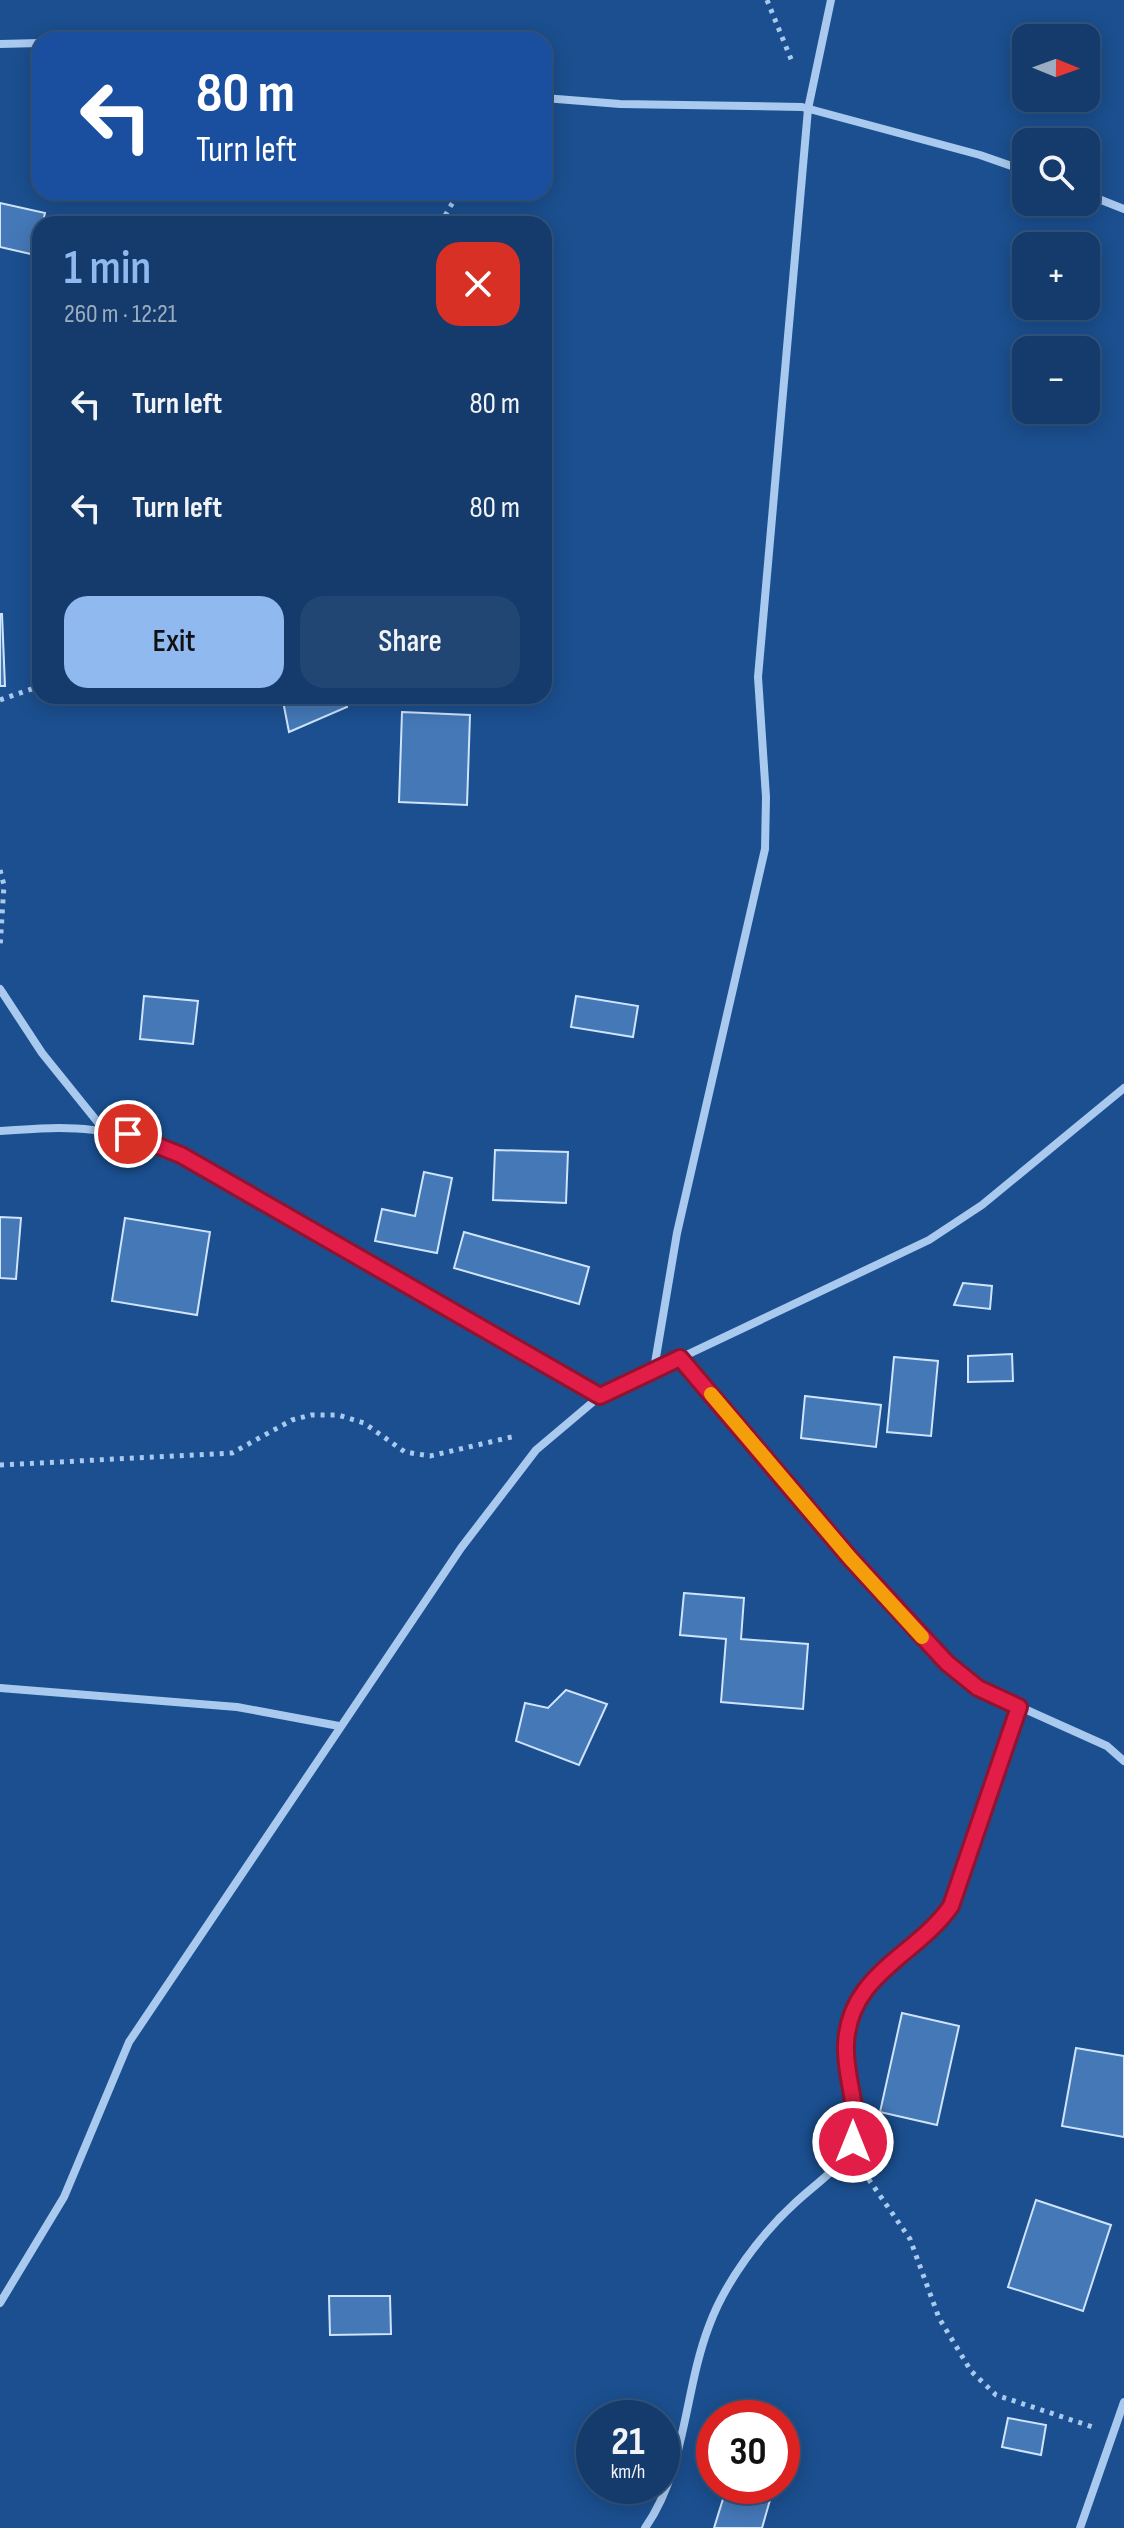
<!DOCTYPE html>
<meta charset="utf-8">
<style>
body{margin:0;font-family:"Sofia Sans Condensed",sans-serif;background:#214673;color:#f1f3f6;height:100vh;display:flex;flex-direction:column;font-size:30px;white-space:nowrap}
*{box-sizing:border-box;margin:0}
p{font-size:26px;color:#9dadc1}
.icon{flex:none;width:44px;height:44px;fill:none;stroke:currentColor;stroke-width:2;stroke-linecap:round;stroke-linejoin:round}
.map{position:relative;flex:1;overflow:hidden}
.side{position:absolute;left:32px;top:216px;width:520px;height:488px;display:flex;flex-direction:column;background:#143b6b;border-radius:24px;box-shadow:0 4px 20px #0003,0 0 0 2px #33557e}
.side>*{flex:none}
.top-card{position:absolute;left:32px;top:32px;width:520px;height:168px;border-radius:24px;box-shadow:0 4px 20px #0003,0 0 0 2px #33557e;background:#1a4fa0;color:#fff;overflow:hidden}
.needle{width:52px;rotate:91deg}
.fabs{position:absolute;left:1012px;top:24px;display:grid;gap:16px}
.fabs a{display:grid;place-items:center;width:88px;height:88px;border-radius:16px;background:#143b6b;box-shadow:0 4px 20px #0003,0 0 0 2px #33557e;font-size:40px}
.speed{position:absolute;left:576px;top:2400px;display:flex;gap:16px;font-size:40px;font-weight:700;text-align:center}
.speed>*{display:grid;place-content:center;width:104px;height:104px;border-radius:50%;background:#143b6b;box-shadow:0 4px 20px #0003,0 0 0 2px #33557e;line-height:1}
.speed small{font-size:20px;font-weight:400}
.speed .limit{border:12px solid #d22;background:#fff;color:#111}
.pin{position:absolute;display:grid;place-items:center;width:68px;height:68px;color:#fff;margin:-34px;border:4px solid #fff;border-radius:50%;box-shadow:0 2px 8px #0007}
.me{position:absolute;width:88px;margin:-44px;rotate:0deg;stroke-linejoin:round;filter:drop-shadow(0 0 6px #0008)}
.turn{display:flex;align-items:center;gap:28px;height:168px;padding:0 32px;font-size:36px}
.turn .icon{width:104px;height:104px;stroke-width:2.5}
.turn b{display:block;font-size:56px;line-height:68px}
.round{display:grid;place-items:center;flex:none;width:84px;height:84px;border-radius:24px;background:#214673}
.summary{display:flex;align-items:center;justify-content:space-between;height:136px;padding:0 32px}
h1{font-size:48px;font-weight:600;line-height:60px;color:#90b9f0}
.cta{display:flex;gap:16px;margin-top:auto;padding:16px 32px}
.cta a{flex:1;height:92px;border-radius:24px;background:#90b9f0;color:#111;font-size:32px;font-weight:600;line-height:92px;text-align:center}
.cta a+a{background:#214673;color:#f1f3f6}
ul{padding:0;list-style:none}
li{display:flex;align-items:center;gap:24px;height:104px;padding:0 32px}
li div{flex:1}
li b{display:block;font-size:30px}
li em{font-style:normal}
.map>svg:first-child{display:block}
</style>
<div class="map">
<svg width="1124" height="2528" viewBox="0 0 1124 2528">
<rect width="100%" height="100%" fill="#1b4f8f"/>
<g fill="#4478b7" stroke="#cfe3fa" stroke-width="2">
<polygon points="0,203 45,213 35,255 0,247"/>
<polygon points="0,614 2,614 5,686 0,686"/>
<polygon points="282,696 344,696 347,707 289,732"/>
<polygon points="402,712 470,715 467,805 399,802"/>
<polygon points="144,996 198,1001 193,1044 140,1039"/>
<polygon points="576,996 638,1006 633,1037 571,1027"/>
<polygon points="495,1150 568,1152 566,1203 493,1200"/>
<polygon points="424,1172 452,1178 437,1253 375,1241 382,1209 415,1216"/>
<polygon points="0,1217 21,1218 16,1279 0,1278"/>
<polygon points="125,1218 210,1232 197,1315 112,1301"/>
<polygon points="464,1232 589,1267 579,1304 454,1268"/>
<polygon points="963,1283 992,1286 990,1309 954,1305"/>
<polygon points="1012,1354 1013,1381 968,1382 968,1356"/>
<polygon points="894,1357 938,1361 931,1436 887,1432"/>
<polygon points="805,1396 881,1405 876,1447 801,1438"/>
<polygon points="684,1593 744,1598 741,1639 808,1644 803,1709 721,1702 726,1639 680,1635"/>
<polygon points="566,1690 607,1704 579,1765 516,1741 525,1703 548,1708"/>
<polygon points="902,2013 959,2026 937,2125 880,2112"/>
<polygon points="1076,2048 1124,2056 1124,2137 1062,2126"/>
<polygon points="1036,2200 1111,2225 1083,2311 1008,2287"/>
<polygon points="329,2296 390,2296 391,2334 330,2335"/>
<polygon points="1008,2418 1046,2425 1041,2455 1002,2447"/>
<polygon points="727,2486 774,2486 762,2528 714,2528"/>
</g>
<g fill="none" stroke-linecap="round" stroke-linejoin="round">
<g stroke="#a9c9ee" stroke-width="5" stroke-dasharray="4 6" stroke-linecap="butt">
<polyline points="767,0 793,64"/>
<polyline points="440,224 459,192"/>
<polyline points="0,700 40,686"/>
<polyline points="0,870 4,885 0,948"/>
<polyline points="0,1465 232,1453 292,1420 311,1415 338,1415 364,1423 405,1452 430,1456 516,1436"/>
<polyline points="863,2171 910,2239 939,2318 971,2371 996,2395 1093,2427"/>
</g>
<g stroke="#a9c9ee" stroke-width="8">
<polyline points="0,44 40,43"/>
<polyline points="544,98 620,104 802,107 980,155 1026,171"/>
<polyline points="1086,194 1124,209"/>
<polyline points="0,989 42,1053 104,1130"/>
<path d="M0 1131C78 1125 108 1126 181 1155L600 1396"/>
<polyline points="680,1358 850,1558 947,1663 978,1688 1107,1746 1124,1761"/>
<polyline points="654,1369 677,1233 765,849 766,797 758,677 808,109 831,0"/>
<polyline points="0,1688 237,1707 339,1726"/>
<polyline points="0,2303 64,2197 129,2042 461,1548 536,1450 600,1396 929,1240 982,1205 1124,1088"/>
<path d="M645 2528C686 2470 684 2391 709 2326 725 2282 761 2234 795 2203 814 2185 838 2170 851 2147 866 2120 837 2057 850 2016 866 1965 922 1947 951 1906L1019 1707"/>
<polyline points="1080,2528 1124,2402"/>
</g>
</g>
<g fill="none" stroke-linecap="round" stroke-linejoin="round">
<defs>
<path id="route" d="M128 1134 181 1155 600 1396 680 1358 850 1558 947 1663 978 1688 1019 1707 951 1906C916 1956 849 1974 846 2044 844 2077 861 2110 853 2142"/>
</defs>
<use href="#route" stroke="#92132f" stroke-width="20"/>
<use href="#route" stroke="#e11d48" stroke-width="14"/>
<polyline stroke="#f59e0b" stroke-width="14" points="711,1394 850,1558 922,1637"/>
</g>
</svg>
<div class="fabs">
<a><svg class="needle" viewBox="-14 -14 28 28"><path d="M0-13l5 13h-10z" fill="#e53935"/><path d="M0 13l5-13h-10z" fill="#9dadc1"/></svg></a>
<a><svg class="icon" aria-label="search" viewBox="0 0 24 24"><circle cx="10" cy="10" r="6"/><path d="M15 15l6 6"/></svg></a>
<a>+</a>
<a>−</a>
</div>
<div class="speed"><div>21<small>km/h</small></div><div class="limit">30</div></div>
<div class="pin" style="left:128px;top:1134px;background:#d93025"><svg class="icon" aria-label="arrive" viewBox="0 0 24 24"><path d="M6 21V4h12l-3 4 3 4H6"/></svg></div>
<svg class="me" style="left:853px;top:2142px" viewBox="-20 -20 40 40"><circle r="17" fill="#e11d48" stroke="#fff" stroke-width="3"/><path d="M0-11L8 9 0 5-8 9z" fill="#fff"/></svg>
<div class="top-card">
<div class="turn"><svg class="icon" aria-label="left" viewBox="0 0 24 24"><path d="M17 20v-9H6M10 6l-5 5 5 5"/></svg><div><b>80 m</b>Turn left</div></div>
</div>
<section class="side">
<div class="summary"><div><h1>1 min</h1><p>260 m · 12:21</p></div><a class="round" style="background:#d93025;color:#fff"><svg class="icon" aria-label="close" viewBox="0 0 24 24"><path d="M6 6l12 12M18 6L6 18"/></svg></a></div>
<ul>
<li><svg class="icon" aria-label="left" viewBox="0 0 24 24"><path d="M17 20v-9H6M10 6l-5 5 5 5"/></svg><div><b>Turn left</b></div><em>80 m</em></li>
<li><svg class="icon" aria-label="left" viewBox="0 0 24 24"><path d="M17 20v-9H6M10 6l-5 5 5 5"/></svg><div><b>Turn left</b></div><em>80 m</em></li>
</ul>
<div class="cta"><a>Exit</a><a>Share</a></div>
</section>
</div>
